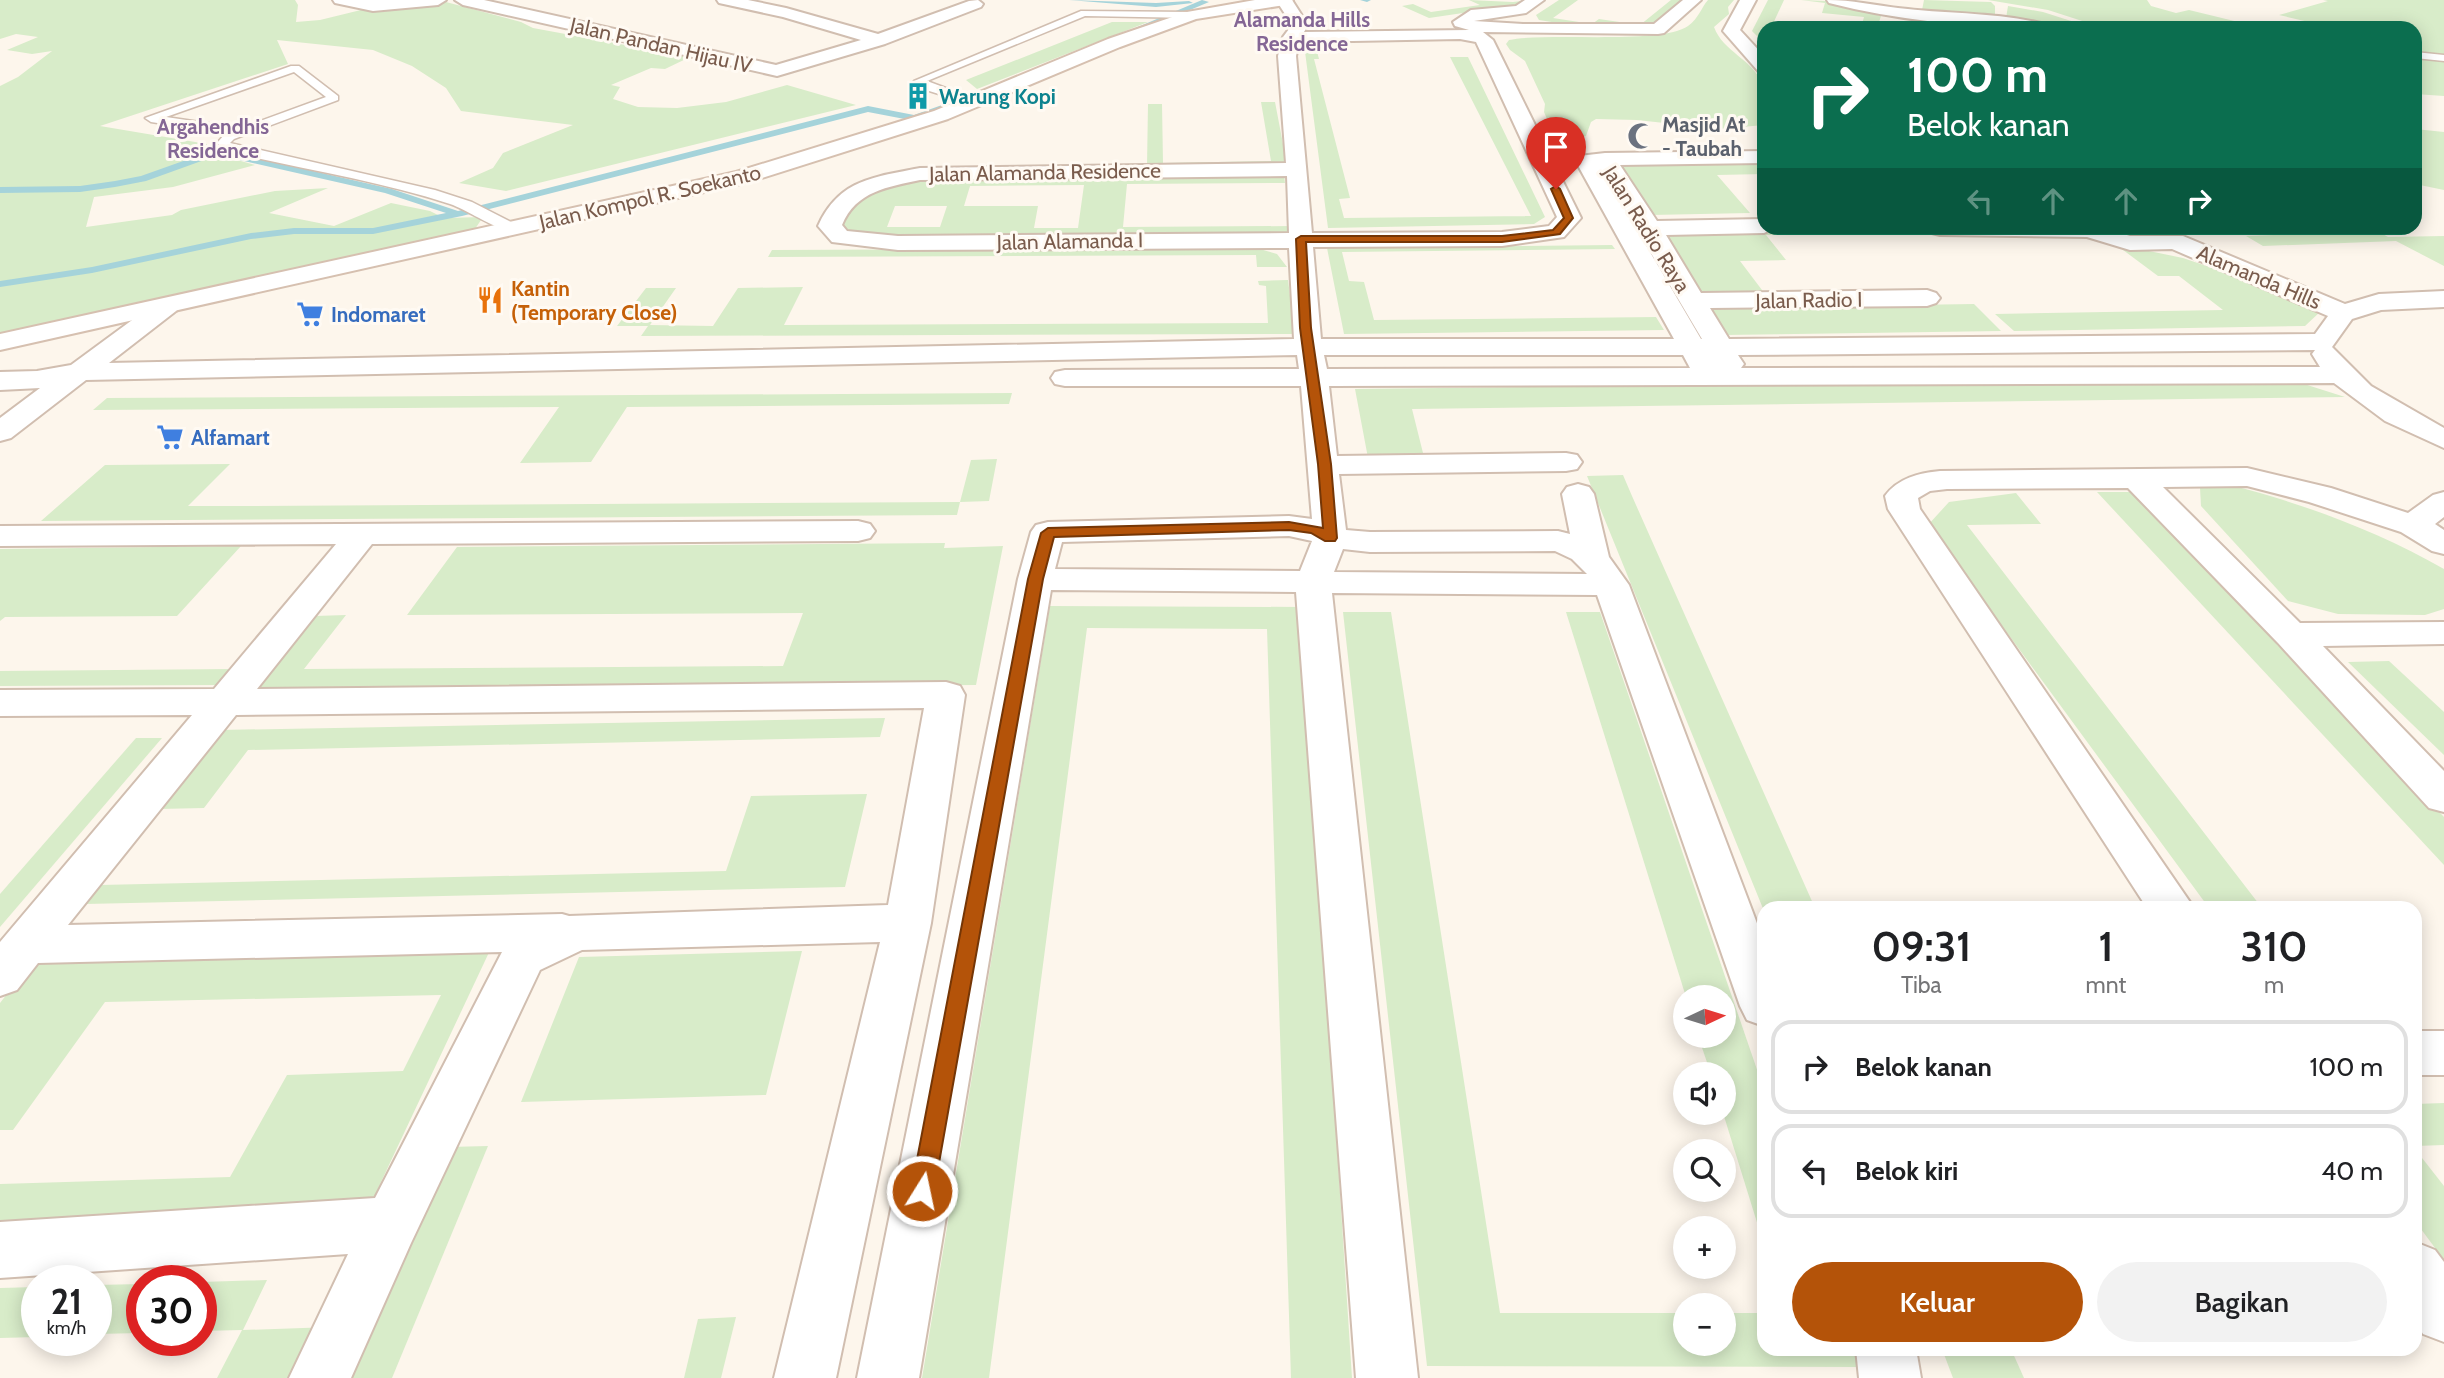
<!DOCTYPE html>
<html lang="id">
<meta charset="utf-8">
<style>
body{margin:0;font-family:Cabin,sans-serif;background:#f2f2f2;color:#202124;height:100vh;display:flex;flex-direction:column;font-size:26px;white-space:nowrap}
*{box-sizing:border-box;margin:0}
p{font-size:23px;color:#757577}
.icon{flex:none;width:38px;height:38px;fill:none;stroke:currentColor;stroke-width:2;stroke-linecap:round;stroke-linejoin:round}
.map{position:relative;flex:1;overflow:hidden}
.drawer{position:absolute;left:1757px;top:901px;width:665px;height:455px;display:flex;flex-direction:column;background:#fff;border-radius:21px;box-shadow:0 4px 18px #0003}
.drawer>*{flex:none}
.banner{position:absolute;left:1757px;top:21px;width:665px;height:214px;border-radius:21px;box-shadow:0 4px 18px #0003;background:#0b6e4f;color:#fff;overflow:hidden}
.needle{width:46px;rotate:86deg}
.fabs{position:absolute;left:1673px;top:985px;display:grid;gap:14px}
.fabs a{display:grid;place-items:center;width:63px;height:63px;border-radius:50%;background:#fff;box-shadow:0 4px 18px #0003;font-size:35px}
.speed{position:absolute;left:21px;top:1265px;display:flex;gap:14px;font-size:35px;font-weight:700;text-align:center}
.speed>*{display:grid;place-content:center;width:91px;height:91px;border-radius:50%;background:#fff;box-shadow:0 4px 18px #0003;line-height:1}
.speed small{font-size:18px;font-weight:400}
.speed .limit{border:10px solid #d22;background:#fff;color:#111}
.pin{position:absolute;display:grid;place-items:center;width:60px;height:60px;color:#fff;margin:-72px -30px;border-radius:50% 50% 50% 0;rotate:-45deg;box-shadow:0 0 7px #0007}
.pin .icon{rotate:45deg}
.me{position:absolute;width:77px;margin:-38px;rotate:10deg;stroke-linejoin:round;filter:drop-shadow(0 0 5px #0008)}
.turn{display:flex;align-items:center;gap:24px;height:147px;padding:0 35px;font-size:32px}
.turn .icon{width:91px;height:91px;stroke-width:2.5}
.turn b{display:block;font-size:49px;line-height:60px}
.lanes{display:flex;align-items:center;height:66px;padding:0 35px;background:#0003;justify-content:center;gap:35px;direction:ltr}
.lanes .off{opacity:.35}
.eta{display:flex;justify-content:space-evenly;align-items:center;height:119px;text-align:center}
.eta b{font-size:42px;font-weight:600;line-height:49px}
.cta{display:flex;gap:14px;margin-top:auto;padding:14px 35px}
.cta a{flex:1;height:80px;border-radius:42px;background:#b45309;color:#fff;font-size:28px;font-weight:600;line-height:80px;text-align:center}
.cta a+a{background:#f2f2f2;color:#202124}
ul{padding:0;list-style:none}
li{display:flex;align-items:center;gap:21px;height:94px;margin:0 14px 10px;padding:0 21px;border:4px solid #e0e0e0;border-radius:21px}
li div{flex:1}
li b{display:block;font-size:26px}
li em{font-style:normal}
.map>svg:first-child{display:block}
</style>
<div class="map">
<svg width="2444" height="1378" viewBox="0 0 2444 1378">
<rect width="100%" height="100%" fill="#fdf6ec"/>
<g fill="#d8ecc9" fill-rule="evenodd">
<polygon points="0,0 295,0 298,5 296,22 320,20 365,9 446,2 521,22 533,28 690,57 665,69 651,68 611,85 620,87 613,99 638,107 677,108 726,102 787,85 856,105 506,191 459,183 493,168 503,153 573,125 461,111 446,88 412,66 373,50 277,40 288,64 100,126 207,144 209,152 255,165 173,187 94,197 86,227 172,215 181,210 275,191 328,188 269,213 334,226 391,203 430,211 444,218 483,217 475,229 405,247 0,336 0,86 18,77 52,51 32,54 7,50 38,37 16,34 0,39"/>
<polygon points="1469,0 1513,2 1529,0 1524,4 1429,18 1402,6 1413,4 1431,12 1480,5"/>
<polygon points="1559,0 1578,0 1553,18 1592,24 1599,19 1640,25 1671,0 1685,0 1652,27 1577,26 1539,20 1536,15"/>
<path d="M1708 0H1734L1728 7 1729 14 1714 27C1723 52 1753 59 1763 85 1767 95 1764 114 1764 125L1719 129 1637 120 1596 119 1591 122 1586 136C1574 140 1564 138 1553 133L1544 112 1545 104 1525 61 1510 50 1506 44 1509 40C1549 32 1661 45 1688 26 1699 18 1701 8 1708 0Z"/>
<polygon points="1768,0 1784,0 1771,28 1764,28 1764,43 1752,31"/>
<polygon points="1801,0 1826,1 1881,16 1877,28 1861,28 1864,17 1822,13 1825,3"/>
<polygon points="1924,0 1991,2 1995,6 1995,18 1922,10"/>
<polygon points="1988,0 2147,0 2151,6 2176,13 2189,10 2263,28 2104,28 2048,10"/>
<polygon points="2323,0 2444,0 2444,56 2415,52 2415,28 2335,28 2279,15 2328,1"/>
<polygon points="2008,6 2043,12 2093,28 2050,28 2041,23 2006,18"/>
<polygon points="1112,22 1148,22 977,89 966,80"/>
<polygon points="1304,44 1315,44 1319,59 1314,59 1350,198 1339,199 1344,218 1531,216 1450,57 1468,57 1545,217 1534,224 1328,228"/>
<polygon points="2415,58 2444,60 2444,96 2415,94"/>
<polygon points="1261,102 1275,102 1287,165 1147,166 1148,104 1162,104 1163,163 1271,161"/>
<polygon points="2415,129 2444,132 2444,190 2415,184"/>
<polygon points="1764,161 1764,174 1717,175 1750,213 1651,215 1615,164"/>
<path d="M1284 175 1285 183 1127 184 1123 227 1292 226 1294 232 877 236 850 234 841 227 855 201 881 188 916 180ZM1084 185 1078 228H1034L1038 206H964L970 186ZM895 206H947L940 227H887Z"/>
<polygon points="2351,228 2372,228 2388,237 2444,236 2444,266 2396,241 2263,246 2246,236 2357,232"/>
<polygon points="1901,229 1906,234 1766,235 1786,260 1740,261 1765,294 1703,294 1660,232"/>
<polygon points="2115,244 2183,258 2233,275 2321,311 2305,326 2014,331 1995,314 2223,310 2179,276 2158,276"/>
<polygon points="1612,245 1615,249 1342,252 1349,281 1364,282 1374,320 1656,317 1664,330 1344,334 1327,248"/>
<polygon points="1256,248 1277,254 1287,267 1257,267 1256,255 768,257 772,250"/>
<polygon points="1288,280 1295,334 641,336 648,326 617,326 646,288 676,288 650,325 713,326 738,288 803,287 784,325 1268,323 1266,286 1259,285 1258,281"/>
<polygon points="1974,304 2001,331 1724,335 1706,308"/>
<polygon points="2285,378 2345,397 1412,409 1424,457 1368,458 1355,389"/>
<polygon points="1012,393 1009,404 627,407 591,462 520,463 559,407 93,410 107,398"/>
<polygon points="997,459 989,501 960,502 957,515 41,521 105,465 230,464 188,506 253,506 960,502 971,460"/>
<polygon points="1623,475 1632,496 1815,908 1764,908 1764,911 1587,476"/>
<path d="M2230 485C2305 504 2377 531 2444 569V609L2425 615 2338 614 2288 601 2201 506 2200 488Z"/>
<polygon points="2097,492 2131,492 2444,817 2444,865"/>
<polygon points="2016,493 2041,524 1967,525 2262,908 2209,908 1928,525 1949,502"/>
<polygon points="945,543 944,548 1003,546 976,685 255,691 315,616 346,615 304,669 783,666 803,613 407,615 457,547"/>
<polygon points="241,546 177,616 5,617 0,621 0,549"/>
<polygon points="1050,606 1302,607 1352,1378 1291,1378 1267,629 1087,628 989,1378 922,1378"/>
<polygon points="1343,612 1391,612 1500,1313 1685,1313 1685,1344 1724,1344 1724,1313 1764,1313 1764,1349 1854,1349 1860,1367 1427,1366"/>
<polygon points="1566,612 1600,612 1764,1090 1764,1245 1723,1113 1724,1074 1711,1074 1698,1036 1724,1036 1724,998 1686,997"/>
<polygon points="2389,661 2444,712 2444,755 2348,662"/>
<polygon points="233,669 219,685 0,686 0,671"/>
<polygon points="885,718 880,737 248,750 204,808 159,809 220,730"/>
<polygon points="136,738 162,738 0,927 0,894"/>
<polygon points="867,794 845,887 85,904 100,885 726,871 751,796"/>
<polygon points="500,929 365,1216 0,1227 0,1184 230,1177 287,1075 403,1071 441,995 105,1002 13,1130 0,1130 0,1003 49,940"/>
<polygon points="802,951 766,1095 521,1102 579,957"/>
<polygon points="2444,1103 2444,1145 2415,1146 2415,1104"/>
<polygon points="488,1146 392,1378 346,1378 448,1147"/>
<polygon points="2415,1149 2444,1186 2444,1260 2415,1221"/>
<polygon points="267,1280 243,1330 331,1327 307,1378 217,1378 242,1330 201,1331 201,1282"/>
<polygon points="142,1284 142,1333 96,1334 96,1285"/>
<polygon points="37,1287 37,1337 0,1338 0,1288"/>
<polygon points="736,1317 721,1378 684,1378 698,1319"/>
<polygon points="1942,1349 2011,1349 2024,1378 1953,1378"/>
</g>
<g fill="none" stroke-linecap="round" stroke-linejoin="round">
<g fill="#a5d3da" fill-rule="evenodd">
<polygon points="1069,0 1156,3 1189,1 1193,3 1156,7"/>
<polygon points="1202,0 1209,2 1121,39 1114,37"/>
<polygon points="1360,0 1371,0 1367,2"/>
<polygon points="956,100 960,103 959,105 915,121 868,112 462,216 373,234 294,234 251,239 92,273 0,287 0,281 92,267 251,233 294,228 373,228 446,213 385,193 218,155 146,181 115,187 80,192 0,193 0,187 80,186 115,181 141,176 217,149 392,189 458,211 868,106 914,115"/>
</g>
<defs>
<g id="service">
<polygon points="1081,11 1193,12 1198,15 1193,18 1085,16 927,81 978,100 978,104 974,105 926,90 914,81"/>
<polygon points="2415,52 2444,55 2444,61 2415,58"/>
<path d="M291 66H299L338 96V100L234 139 230 143 435 190 472 202 519 226V232C504 235 468 210 450 204 377 180 300 169 226 151L217 143 224 135 222 133 151 122 145 118ZM294 72 326 97 233 131 227 126 166 117Z"/>
</g>
<g id="minor">
<polygon points="333,0 446,0 438,5 373,11 335,3"/>
<polygon points="455,0 484,0 776,65 861,40 783,17 719,3 717,0 748,0 786,8 878,34 969,1 978,0 983,4 981,7 885,44 777,76 463,5"/>
<path d="M1276 0H1292L1308 25 1304 32 1469 30 1455 26 1453 22 1471 10 1516 6 1525 0H1544L1526 13 1474 21 1523 24H1654L1683 0H1701L1664 33 1658 34 1483 32 1493 40 1581 218 1564 237 1502 246 1313 247 1321 339H1674L1575 160 1579 156 1605 153 1764 151V163L1620 165 1657 221 1764 219V228H1775L1764 233 1666 235 1701 293 1927 290 1936 293 1940 298 1936 303 1927 306 1710 308 1729 339 2315 334 2328 316 2172 249 2130 250 2087 237 1940 235 1932 233 1928 228H2104L2130 236H2183L2345 304 2379 294 2444 291V307L2381 310 2352 319 2332 347 2371 386 2444 428V448L2385 421 2334 383 1329 386 1337 456 1566 453 1577 455 1582 462 1577 469 1566 471 1339 474 1346 530 1370 532 1558 531 1570 534 1562 494 1567 487 1578 484 1589 487 1594 494 1609 557 1629 585 1764 942V1026L1747 1020 1740 1006 1597 595 1332 593 1418 1378H1356L1296 592 1051 590 919 1378H857L1018 579 1031 532 1036 525 1048 522 1289 516 1312 519 1301 386H1065L1055 384 1051 378 1055 372 1065 370 1299 369 1297 355 86 380 11 438 0 441V418L40 388 0 390V372L37 371 71 365 158 301 167 298 176 301 180 306 176 311 109 363 1294 339 1289 248 898 250 832 242 818 226C839 179 875 177 920 168L1286 163 1278 56 1283 37 1292 25ZM1460 39 1476 42 1557 217 1549 226 1502 232 1312 233 1296 56 1299 42ZM1287 176 1289 233 898 236 847 231 842 225C856 191 888 187 920 180ZM1613 189 1702 339H1701ZM2315 350 2312 354 2320 367 1741 368 1744 364 1738 355ZM1324 355H1683L1690 368 1327 369ZM1289 536 1312 541 1300 571 1055 569 1062 542ZM1343 549 1370 552 1555 551 1572 559 1587 574 1334 572Z"/>
<polygon points="1740,0 1756,0 1740,30 1764,56 1764,72 1758,71 1723,31"/>
<path d="M1827 0C1853 0 1873 5 1898 8 1947 14 1997 12 2045 24L2047 28C1975 28 1900 21 1829 3Z"/>
<path d="M2247 468 2331 488 2408 513 2433 495 2444 492V517L2435 524 2444 530V554L2432 551 2401 532 2309 502 2247 486 2163 487 2300 623 2444 622V644L2323 646 2444 771V812L2429 808 2278 643 2128 488 1947 489 1930 491 1918 498 1920 509 2194 908H2147L1888 509 1885 496C1898 478 1919 473 1940 471Z"/>
<path d="M858 521 870 524 875 531 870 538 858 541 372 544 257 689 946 682 960 686 965 695 931 923 836 1378H774L880 942 582 950 540 970 411 1243 351 1378H289L348 1254 0 1278V1222L375 1198 502 952 38 963 17 990 0 996V942L192 715 0 716V690L214 689 336 544 0 546V526ZM924 708 888 905 569 916 562 914 68 925 236 715Z"/>
<rect x="2415" y="1031" width="29" height="44"/>
<polygon points="2415,1242 2435,1250 2444,1262 2444,1342 2423,1334 2415,1321"/>
<polygon points="1856,1349 1916,1349 1921,1378 1859,1378"/>
</g>
<polygon id="secondary" points="1255,0 1293,0 1285,5 1196,19 1120,47 948,119 749,182 0,350 0,334 736,172 934,111 1108,39 1187,12"/>
</defs>
<use href="#service" stroke="#d1beb0" stroke-width="3"/>
<use href="#minor" stroke="#d1beb0" stroke-width="4"/>
<use href="#secondary" stroke="#d6c0b0" stroke-width="4"/>
<use href="#service" fill="#fff" fill-rule="evenodd"/>
<use href="#minor" fill="#fff" fill-rule="evenodd"/>
<use href="#secondary" fill="#fff" fill-rule="evenodd"/>
</g>
<polygon fill="#b45309" stroke="#753606" stroke-width="2" points="1556,186 1560,189 1573,218 1560,234 1502,242 1306,242 1311,328 1331,464 1337,538 1335,541 1325,541 1311,533 1289,530 1054,537 1043,579 934,1191 930,1199 922,1202 914,1199 911,1191 1028,579 1041,533 1048,528 1289,522 1323,528 1318,464 1300,328 1296,239 1301,236 1502,236 1553,230 1564,218 1551,189"/>
<defs>
<symbol id="building-bare" viewBox="-9 -9 18 18"><path d="M-4-6H4V6H1V3H-1V6H-4ZM-2.5-4.3h1.7v1.8h-1.7ZM.8-4.3h1.7v1.8H.8ZM-2.5-1h1.7V.8h-1.7ZM.8-1h1.7V.8H.8Z" fill="#0f9aa8" stroke="#fffaf3" stroke-width="2.5" paint-order="stroke"/></symbol>
<symbol id="mosque-bare" viewBox="-9 -9 18 18"><path d="M3.5-4.9A6 6 0 1 0 3.5 4.9A5 5 0 1 1 3.5-4.9Z" fill="#6b7280" stroke="#fffaf3" stroke-width="2.5" paint-order="stroke"/></symbol>
<symbol id="restaurant-bare" viewBox="-9 -9 18 18"><path d="M-5-6h1v4h1v-4h1v4h1v-4h1v5L-1.5 .5V6h-2V.5L-5-1ZM5-6V6H3V1.5H1.5Q1.5-4 5-6Z" fill="#e8710a" stroke="#fffaf3" stroke-width="2.5" paint-order="stroke"/></symbol>
<symbol id="supermarket-bare" viewBox="-9 -9 18 18"><path d="M-6-5.5h2.5l.6 2H6L4.5 2H-2.5L-4.4-4H-6ZM-1.5 3.2a1.3 1.3 0 1 0 .1 0ZM3 3.2a1.3 1.3 0 1 0 .1 0Z" fill="#3f7fe0" stroke="#fffaf3" stroke-width="2.5" paint-order="stroke"/></symbol>
</defs>
<g fill-rule="evenodd">
<use href="#building-bare" x="899" y="77" width="38" height="38"/>
<use href="#mosque-bare" x="1622" y="117" width="38" height="38"/>
<use href="#restaurant-bare" x="471" y="281" width="38" height="38"/>
<use href="#supermarket-bare" x="291" y="295" width="38" height="38"/>
<use href="#supermarket-bare" x="151" y="418" width="38" height="38"/>
</g>
<g text-anchor="middle" dominant-baseline="central" stroke-width="6" stroke-linejoin="round" paint-order="stroke">
<g font-size="21" font-weight="bold" fill="#846695" stroke="#fffaf3">
<text x="1302" y="19">Alamanda Hills<tspan x="1302" dy="24">Residence</tspan></text>
<text x="213" y="126">Argahendhis<tspan x="213" dy="24">Residence</tspan></text>
</g>
<g font-size="21" fill="#7a5c4d" stroke="#fffaf3">
<text transform="translate(661 45) rotate(13)">Jalan Pandan Hijau IV</text>
<text transform="translate(1045 172) rotate(-1)">Jalan Alamanda Residence</text>
<text transform="translate(650 197) rotate(-13)">Jalan Kompol R. Soekanto</text>
<text transform="translate(1647 229) rotate(58)">Jalan Radio Raya</text>
<text transform="translate(1070 241) rotate(-1)">Jalan Alamanda I</text>
<text transform="translate(2259 277) rotate(23)">Alamanda Hills</text>
<text transform="translate(1809 300) rotate(-1)">Jalan Radio I</text>
</g>
<g font-size="21" font-weight="bold" fill="#0d838f" stroke="#fffaf3" text-anchor="start">
<text x="939" y="96">Warung Kopi</text>
</g>
<g font-size="21" font-weight="bold" fill="#5b616d" stroke="#fffaf3" text-anchor="start">
<text x="1662" y="124">Masjid At<tspan x="1662" dy="24">- Taubah</tspan></text>
</g>
<g font-size="21" font-weight="bold" fill="#c56008" stroke="#fffaf3" text-anchor="start">
<text x="511" y="288">Kantin<tspan x="511" dy="24">(Temporary Close)</tspan></text>
</g>
<g font-size="21" font-weight="bold" fill="#366cbe" stroke="#fffaf3" text-anchor="start">
<text x="331" y="314">Indomaret</text>
<text x="191" y="437">Alfamart</text>
</g>
</g>
</svg>
<div class="fabs">
<a><svg class="needle" viewBox="-14 -14 28 28"><path d="M0-13l5 13h-10z" fill="#e53935"/><path d="M0 13l5-13h-10z" fill="#757577"/></svg></a>
<a><svg class="icon" aria-label="sound" viewBox="0 0 24 24"><path d="M4 9h4l5-4v14l-5-4H4zM17 9q2 3 0 6"/></svg></a>
<a><svg class="icon" aria-label="search" viewBox="0 0 24 24"><circle cx="10" cy="10" r="6"/><path d="M15 15l6 6"/></svg></a>
<a>+</a>
<a>−</a>
</div>
<div class="speed"><div>21<small>km/h</small></div><div class="limit">30</div></div>
<div class="pin" style="left:1556px;top:189px;background:#d93025"><svg class="icon" aria-label="arrive" viewBox="0 0 24 24"><path d="M6 21V4h12l-3 4 3 4H6"/></svg></div>
<svg class="me" style="left:922px;top:1191px" viewBox="-20 -20 40 40"><circle r="17" fill="#b45309" stroke="#fff" stroke-width="3"/><path d="M0-11L8 9 0 5-8 9z" fill="#fff"/></svg>
<div class="banner">
<div class="turn"><svg class="icon" aria-label="right" viewBox="0 0 24 24"><path d="M7 20v-9h11M14 6l5 5-5 5"/></svg><div><b>100 m</b>Belok kanan</div></div>
<div class="lanes"><svg class="icon off" aria-label="left" viewBox="0 0 24 24"><path d="M17 20v-9H6M10 6l-5 5 5 5"/></svg><svg class="icon off" aria-label="ahead" viewBox="0 0 24 24"><path d="M12 20V5M6 11l6-6 6 6"/></svg><svg class="icon off" aria-label="ahead" viewBox="0 0 24 24"><path d="M12 20V5M6 11l6-6 6 6"/></svg><svg class="icon" aria-label="right" viewBox="0 0 24 24"><path d="M7 20v-9h11M14 6l5 5-5 5"/></svg></div>
</div>
<section class="drawer">
<div class="eta">
<div><b>09:31</b><p>Tiba</p></div>
<div><b>1</b><p>mnt</p></div>
<div><b>310</b><p>m</p></div>
</div>
<ul>
<li><svg class="icon" aria-label="right" viewBox="0 0 24 24"><path d="M7 20v-9h11M14 6l5 5-5 5"/></svg><div><b>Belok kanan</b></div><em>100 m</em></li>
<li><svg class="icon" aria-label="left" viewBox="0 0 24 24"><path d="M17 20v-9H6M10 6l-5 5 5 5"/></svg><div><b>Belok kiri</b></div><em>40 m</em></li>
</ul>
<div class="cta"><a>Keluar</a><a>Bagikan</a></div>
</section>
</div>
